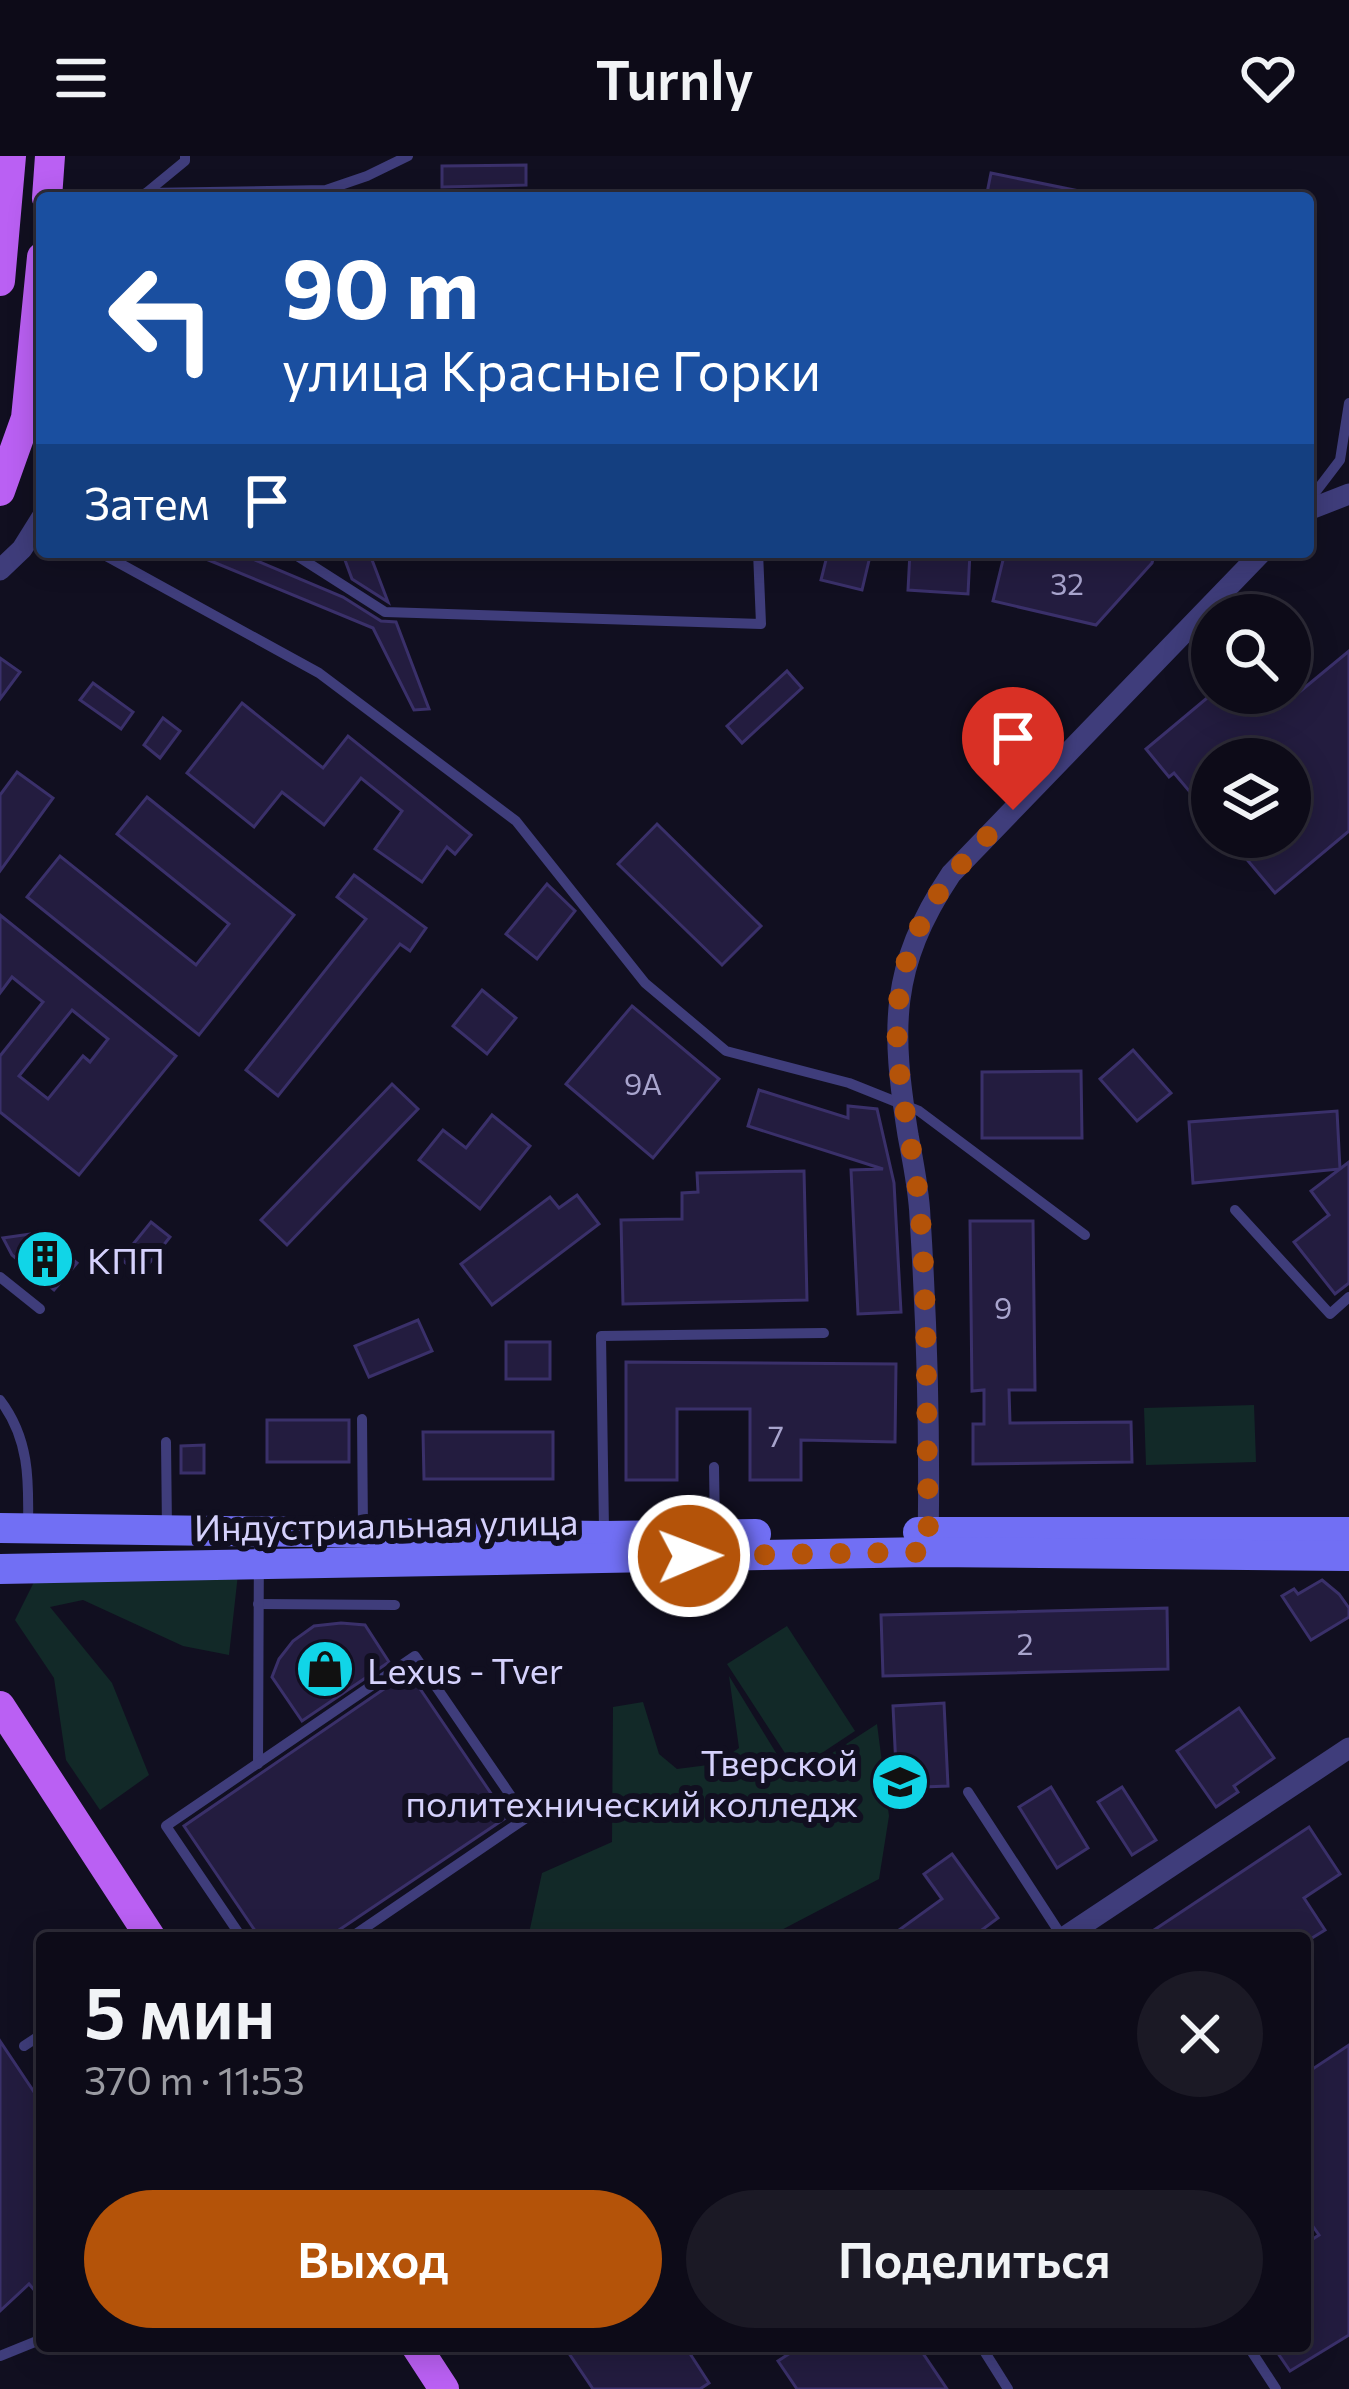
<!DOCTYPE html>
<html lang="ru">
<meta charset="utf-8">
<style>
body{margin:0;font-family:Commissioner,sans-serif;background:#1b1925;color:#f1f3f6;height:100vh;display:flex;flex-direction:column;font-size:45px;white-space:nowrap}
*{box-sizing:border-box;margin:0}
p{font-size:39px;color:#9a9ba2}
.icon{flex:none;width:66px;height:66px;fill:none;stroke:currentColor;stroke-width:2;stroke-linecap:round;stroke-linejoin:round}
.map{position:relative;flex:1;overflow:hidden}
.side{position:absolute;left:36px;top:1776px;width:1275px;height:420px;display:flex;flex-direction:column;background:#0d0b18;border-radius:12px;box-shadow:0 6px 30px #0003,0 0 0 3px #2d2b37}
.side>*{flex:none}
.hud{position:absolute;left:36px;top:36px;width:1278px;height:366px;border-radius:12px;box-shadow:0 6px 30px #0003,0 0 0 3px #2d2b37;background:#1a4fa0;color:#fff;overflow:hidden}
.controls{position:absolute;left:1191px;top:438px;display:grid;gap:24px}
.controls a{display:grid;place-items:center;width:120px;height:120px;border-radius:50%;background:#0d0b18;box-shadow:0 6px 30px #0003,0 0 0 3px #2d2b37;font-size:60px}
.pin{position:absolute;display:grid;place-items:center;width:102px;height:102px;color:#fff;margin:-123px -51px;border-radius:50% 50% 50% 0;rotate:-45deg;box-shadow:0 0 12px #0007}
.pin .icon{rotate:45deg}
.me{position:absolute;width:132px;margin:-66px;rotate:89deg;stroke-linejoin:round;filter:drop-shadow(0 0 9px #0008)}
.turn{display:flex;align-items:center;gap:42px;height:252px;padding:0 48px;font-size:54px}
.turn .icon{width:156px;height:156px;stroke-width:2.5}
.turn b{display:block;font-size:84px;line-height:102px}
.then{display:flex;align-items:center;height:114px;padding:0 48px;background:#0003;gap:24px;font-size:45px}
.round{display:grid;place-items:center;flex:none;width:126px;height:126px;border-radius:63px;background:#1b1925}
.overview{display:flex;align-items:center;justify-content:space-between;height:204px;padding:0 48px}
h1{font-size:72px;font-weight:600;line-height:90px}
.action{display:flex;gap:24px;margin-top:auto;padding:24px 48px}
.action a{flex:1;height:138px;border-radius:72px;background:#b45309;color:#fff;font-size:48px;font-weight:600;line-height:138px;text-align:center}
.action a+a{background:#1b1925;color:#f1f3f6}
header{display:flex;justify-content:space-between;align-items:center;height:156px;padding:0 48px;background:#0d0b18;font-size:54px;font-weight:600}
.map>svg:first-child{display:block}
</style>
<header><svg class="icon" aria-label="menu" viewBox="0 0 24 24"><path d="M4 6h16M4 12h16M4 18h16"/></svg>Turnly<svg class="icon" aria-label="heart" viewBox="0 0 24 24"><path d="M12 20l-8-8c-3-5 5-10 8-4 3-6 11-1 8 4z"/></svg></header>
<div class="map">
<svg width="1349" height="2233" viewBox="0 0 1349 2233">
<rect width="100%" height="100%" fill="#110f20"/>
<g fill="#122928">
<polygon points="1254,1249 1256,1306 1146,1309 1144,1252"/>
<polygon points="44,1406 239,1409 229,1499 183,1490 83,1444 50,1451 112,1527 149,1619 100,1654 66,1604 54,1522 15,1464"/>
<polygon points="787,1470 855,1575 796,1614 727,1508"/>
<polygon points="729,1520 789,1618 800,1618 877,1568 889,1660 879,1723 768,1781 709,1775 684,1782 528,1782 542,1717 612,1686 613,1551 643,1546 659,1598 677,1613 716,1608 739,1592"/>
</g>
<g fill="#231c3f" stroke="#3a306a" stroke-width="3" fill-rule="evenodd">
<polygon points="526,9 526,29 442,31 442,10"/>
<polygon points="991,17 1079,35 1078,42 986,42"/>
<polygon points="189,396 236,396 343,441 381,465 396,466 429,553 414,554 373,472"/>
<polygon points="342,396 369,396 388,446 352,423"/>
<polygon points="828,396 871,396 862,434 821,424"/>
<polygon points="910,396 970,396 968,438 908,434"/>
<polygon points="1005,396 1155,396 1152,407 1096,469 993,445"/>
<polygon points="1349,495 1349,675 1275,737 1228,681 1290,681 1290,603 1212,603 1212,662 1174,617 1169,621 1146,593 1213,537 1268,537 1280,552"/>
<polygon points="0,502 20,516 0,543"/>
<polygon points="787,515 802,532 742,587 727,570"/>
<polygon points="93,527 133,556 121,573 80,544"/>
<polygon points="242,547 323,612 348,580 471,679 455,698 447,691 422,726 375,693 402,655 361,622 324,669 282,636 254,671 187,617"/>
<polygon points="163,562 180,575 160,602 144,589"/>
<polygon points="17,616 53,642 0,715 0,639"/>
<polygon points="147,641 294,759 199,879 27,741 60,700 196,809 229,768 117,678"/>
<polygon points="657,668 761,770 722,809 618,708"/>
<polygon points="354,719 426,772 410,795 400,788 278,940 246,914 366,763 337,741"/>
<polygon points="547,728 575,755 537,803 506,778"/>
<path d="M0 759 176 900 79 1019 0 956V900L43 846 12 821 0 837ZM72 854 108 883 90 906 83 900 48 943 19 920Z"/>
<polygon points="482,834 516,862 487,898 453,870"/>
<polygon points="632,850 719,923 653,1002 566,928"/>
<polygon points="1133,894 1171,937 1137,965 1100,923"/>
<polygon points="1081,915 1082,982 982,982 982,916"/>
<polygon points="392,928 418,953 287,1089 261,1064"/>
<polygon points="759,934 848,962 848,950 877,953 894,1027 901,1156 858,1158 851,1014 883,1013 748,970"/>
<polygon points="1337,955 1340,1013 1193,1027 1189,966"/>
<polygon points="492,959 530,990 480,1053 419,1004 443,974 466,992"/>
<polygon points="1349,1006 1349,1127 1335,1138 1294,1086 1329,1059 1311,1035"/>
<polygon points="804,1015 807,1144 623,1148 621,1064 682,1063 682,1037 698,1036 697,1017"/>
<polygon points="577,1039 599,1068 492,1149 461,1108 550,1041 559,1052"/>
<polygon points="970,1065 1033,1065 1035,1234 1009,1234 1010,1267 1131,1266 1132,1306 973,1308 973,1268 984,1268 984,1234 972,1235"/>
<polygon points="151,1066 170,1081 140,1119 121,1103"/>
<polygon points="30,1078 46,1090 50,1085 77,1107 54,1134 12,1099 3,1082"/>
<polygon points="418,1164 432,1195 369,1221 355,1190"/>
<rect x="506" y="1186" width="44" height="37"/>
<polygon points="626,1206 896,1208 895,1286 801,1284 801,1324 750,1324 750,1253 677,1253 677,1324 626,1324"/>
<rect x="267" y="1264" width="82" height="42"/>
<polygon points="423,1276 553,1276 553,1323 424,1323"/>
<polygon points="204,1289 204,1317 181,1317 181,1290"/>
<polygon points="1322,1424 1339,1438 1349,1452 1349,1461 1311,1484 1282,1440 1294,1433 1298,1438"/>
<polygon points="1167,1452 1168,1513 883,1520 881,1459"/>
<polygon points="341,1467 365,1469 389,1506 302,1565 272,1521 279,1503 293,1485 314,1470"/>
<polygon points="410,1518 507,1661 327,1782 260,1782 184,1670 400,1522 401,1524"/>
<polygon points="944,1547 948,1630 897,1632 893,1550"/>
<polygon points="1239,1552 1274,1602 1234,1630 1238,1636 1216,1651 1177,1595"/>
<polygon points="1051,1631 1088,1692 1057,1712 1019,1651"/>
<polygon points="1122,1631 1156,1684 1132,1699 1098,1646"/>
<polygon points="1309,1671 1340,1718 1304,1742 1325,1774 1312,1782 1142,1782"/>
<polygon points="952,1698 998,1762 971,1782 888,1782 942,1743 924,1718"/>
<polygon points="0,1885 42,1948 42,2143 29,2128 0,2155"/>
<polygon points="1349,1889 1349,2179 1290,2215 1273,2190 1305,2190 1305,2088 1319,2079 1305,2059 1305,1918"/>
<polygon points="564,2190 685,2190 709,2227 700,2233 593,2233"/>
<polygon points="801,2190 918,2190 947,2233 797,2233 778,2205"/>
</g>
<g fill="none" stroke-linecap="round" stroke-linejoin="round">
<g stroke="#3f3d7b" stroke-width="10">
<polyline points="146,37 326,34 367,20 408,0"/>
<polyline points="140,42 185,5 185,0"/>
<polyline points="1308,346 1340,304 1349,247"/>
<polyline points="99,396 319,517 516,665 645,827 726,895 849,927 919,955 1085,1079"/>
<polyline points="291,396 385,456 761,468 758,396"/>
<polyline points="1235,1054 1330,1158 1349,1141"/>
<polyline points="0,1121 40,1153"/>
<path d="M0 1244C29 1282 29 1323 28 1369"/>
<polyline points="362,1263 363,1374"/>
<polyline points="166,1286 167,1373"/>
<polyline points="714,1311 715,1374"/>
<polyline points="604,1374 601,1180 824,1177"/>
<polyline points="258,1448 395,1449"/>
<polyline points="258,1608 259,1377"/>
<polyline points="968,1636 1063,1782"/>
<polyline points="242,1782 166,1670 415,1500 526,1662 350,1782"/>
<polyline points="24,1890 42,1878"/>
<polyline points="981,2190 1008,2233"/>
<polyline points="1248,2190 1276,2233"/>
<polyline points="0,2200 42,2183"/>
</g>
<g stroke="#3f3d7b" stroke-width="21">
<polyline points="1308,354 1349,338"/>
<polyline points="0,414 22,393 42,361"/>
<path d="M928 1389C930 1280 927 1170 920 1061 919 1034 913 1006 908 979 891 873 889 811 951 718L1262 396"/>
<polyline points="1063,1782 1349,1592"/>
</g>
<g stroke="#716ff4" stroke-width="30">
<polyline points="0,1372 604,1380 756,1378"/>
<polyline points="918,1376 1349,1376"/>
<polyline points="0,1413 928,1396 1349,1400"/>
</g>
<g stroke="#ba60f3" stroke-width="30">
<polyline points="47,42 50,0"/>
<polyline points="0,125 11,0"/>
<polyline points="0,335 26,262 42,101"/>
<polyline points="0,1550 151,1782"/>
<polyline points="416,2190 444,2233"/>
</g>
</g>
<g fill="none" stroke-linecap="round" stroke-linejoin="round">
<path stroke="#b45309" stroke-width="21" stroke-dasharray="0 37.8" d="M689 1400 928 1396C929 1353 927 1310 927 1267 926 1197 926 1126 920 1056 913 974 883 893 905 810 924 741 965 703 1013 654"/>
</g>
<defs>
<symbol id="building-disc" viewBox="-11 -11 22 22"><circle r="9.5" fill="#11d5e7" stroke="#110f20"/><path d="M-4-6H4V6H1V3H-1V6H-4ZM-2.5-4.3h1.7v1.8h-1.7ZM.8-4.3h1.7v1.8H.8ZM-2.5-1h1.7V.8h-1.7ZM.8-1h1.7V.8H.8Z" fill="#111"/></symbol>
<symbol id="shop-disc" viewBox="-11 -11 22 22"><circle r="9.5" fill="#11d5e7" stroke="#110f20"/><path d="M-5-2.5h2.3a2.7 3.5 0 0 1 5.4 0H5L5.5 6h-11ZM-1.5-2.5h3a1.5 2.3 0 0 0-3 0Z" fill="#111"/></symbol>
<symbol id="university-disc" viewBox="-11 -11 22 22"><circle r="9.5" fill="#11d5e7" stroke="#110f20"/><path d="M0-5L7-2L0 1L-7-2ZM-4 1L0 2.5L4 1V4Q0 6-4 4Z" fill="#111"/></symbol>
</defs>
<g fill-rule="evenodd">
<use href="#building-disc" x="12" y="1070" width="66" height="66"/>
<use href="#shop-disc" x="292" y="1480" width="66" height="66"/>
<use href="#university-disc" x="867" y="1593" width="66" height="66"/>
</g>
<g text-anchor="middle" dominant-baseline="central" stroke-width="12" stroke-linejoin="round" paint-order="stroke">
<g font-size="30" fill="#a8a4cd">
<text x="1067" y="426">32</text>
<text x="643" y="926">9А</text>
<text x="1003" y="1150">9</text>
<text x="776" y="1278">7</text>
<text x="1025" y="1486">2</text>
</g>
<g font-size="36" fill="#d5d1fc" stroke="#110f20" text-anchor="start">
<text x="87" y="1103">КПП</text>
<text x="367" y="1513">Lexus - Tver</text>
<text x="858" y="1605" text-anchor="end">Тверской<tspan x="858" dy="41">политехнический колледж</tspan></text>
</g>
<g font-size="36" fill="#d5d1fc" stroke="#110f20">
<text transform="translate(386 1367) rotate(-1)">Индустриальная улица</text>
</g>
</g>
</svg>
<div class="controls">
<a><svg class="icon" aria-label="search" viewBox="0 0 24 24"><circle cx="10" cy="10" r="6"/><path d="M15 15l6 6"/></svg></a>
<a><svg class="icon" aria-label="layers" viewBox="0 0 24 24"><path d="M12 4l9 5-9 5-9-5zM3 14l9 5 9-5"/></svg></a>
</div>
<div class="pin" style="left:1013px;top:654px;background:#d93025"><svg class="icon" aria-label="arrive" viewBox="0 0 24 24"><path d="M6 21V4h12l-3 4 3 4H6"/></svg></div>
<svg class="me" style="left:689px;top:1400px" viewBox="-20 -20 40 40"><circle r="17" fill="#b45309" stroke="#fff" stroke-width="3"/><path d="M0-11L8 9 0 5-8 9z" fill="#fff"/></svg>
<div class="hud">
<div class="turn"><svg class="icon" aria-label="left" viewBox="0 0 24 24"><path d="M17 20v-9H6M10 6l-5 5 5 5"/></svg><div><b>90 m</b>улица Красные Горки</div></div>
<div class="then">Затем<svg class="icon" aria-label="arrive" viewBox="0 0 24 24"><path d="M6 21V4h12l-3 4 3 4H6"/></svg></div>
</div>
<section class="side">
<div class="overview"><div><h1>5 мин</h1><p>370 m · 11:53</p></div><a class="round"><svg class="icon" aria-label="close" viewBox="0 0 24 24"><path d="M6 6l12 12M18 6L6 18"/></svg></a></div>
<div class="action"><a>Выход</a><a>Поделиться</a></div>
</section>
</div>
